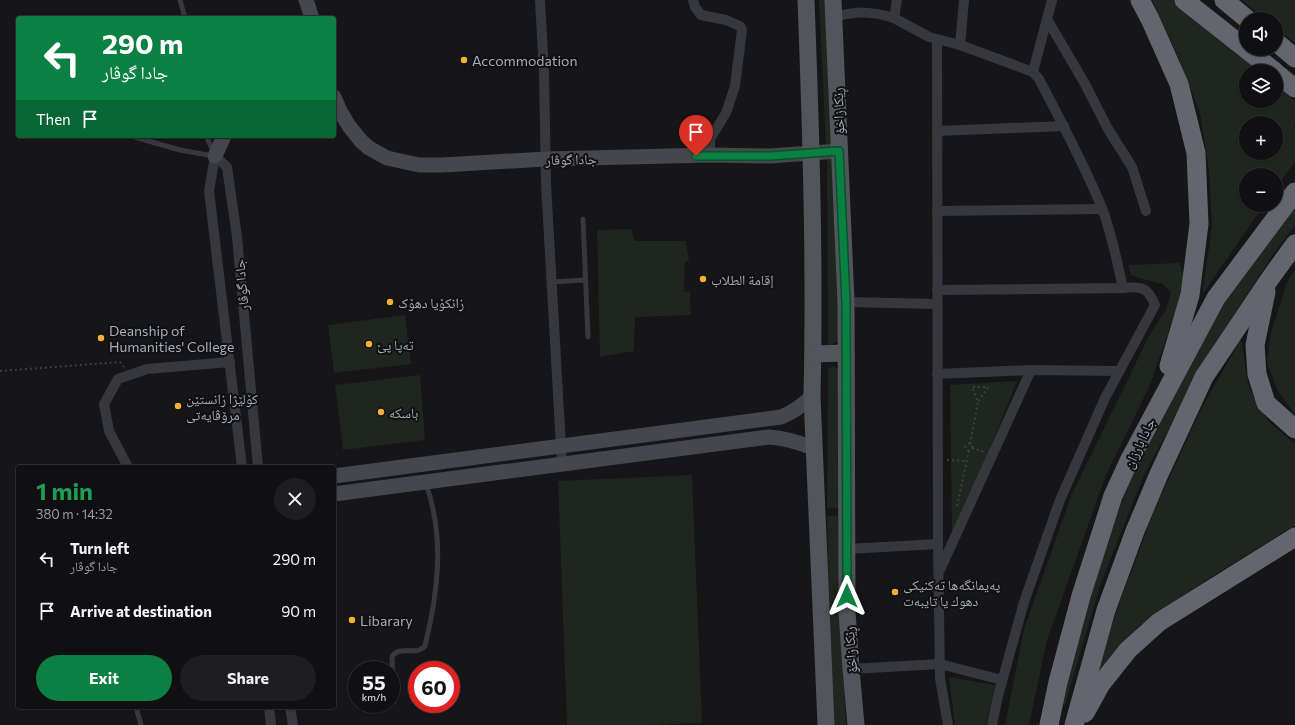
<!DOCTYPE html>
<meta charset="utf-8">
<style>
body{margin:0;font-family:Commissioner,"Noto Naskh Arabic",sans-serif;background:#1e1e20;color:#f1f3f6;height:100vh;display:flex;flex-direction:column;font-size:15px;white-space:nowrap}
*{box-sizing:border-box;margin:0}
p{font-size:13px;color:#9c9d9f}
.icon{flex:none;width:22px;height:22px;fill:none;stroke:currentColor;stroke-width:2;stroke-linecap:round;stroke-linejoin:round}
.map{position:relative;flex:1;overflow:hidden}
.panel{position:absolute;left:16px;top:465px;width:320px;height:244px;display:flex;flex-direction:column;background:#101012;border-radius:4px;box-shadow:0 1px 3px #0004,0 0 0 1px #303032}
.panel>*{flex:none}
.hud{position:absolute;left:16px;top:16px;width:320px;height:122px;border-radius:4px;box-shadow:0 1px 3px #0004,0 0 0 1px #303032;background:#0b8043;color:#fff;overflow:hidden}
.buttons{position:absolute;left:1239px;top:12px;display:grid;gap:8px}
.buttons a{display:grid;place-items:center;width:44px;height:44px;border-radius:50%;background:#101012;box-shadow:0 1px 3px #0004,0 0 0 1px #303032;font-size:20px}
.speed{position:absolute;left:348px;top:661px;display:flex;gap:8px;font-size:20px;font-weight:700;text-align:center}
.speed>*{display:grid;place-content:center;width:52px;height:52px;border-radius:50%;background:#101012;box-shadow:0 1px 3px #0004,0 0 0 1px #303032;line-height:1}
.speed small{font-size:10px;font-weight:400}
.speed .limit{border:6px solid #d22;background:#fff;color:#111}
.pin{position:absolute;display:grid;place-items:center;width:34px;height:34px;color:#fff;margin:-41px -17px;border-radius:50% 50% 50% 0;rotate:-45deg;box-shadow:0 0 4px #0007}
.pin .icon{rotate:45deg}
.me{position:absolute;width:44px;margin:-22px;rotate:0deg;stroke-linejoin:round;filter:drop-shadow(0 0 3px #0008)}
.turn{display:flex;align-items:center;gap:14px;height:84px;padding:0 20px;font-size:18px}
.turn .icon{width:52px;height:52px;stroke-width:2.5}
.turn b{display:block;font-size:28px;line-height:34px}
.then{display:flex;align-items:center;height:38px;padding:0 20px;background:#0003;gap:8px;font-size:15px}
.round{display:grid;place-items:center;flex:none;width:42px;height:42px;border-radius:21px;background:#1e1e20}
.headline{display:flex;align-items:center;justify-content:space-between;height:68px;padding:0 20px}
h1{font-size:24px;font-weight:700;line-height:30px;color:#1e9e55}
.button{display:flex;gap:8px;margin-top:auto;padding:8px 20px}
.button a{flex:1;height:46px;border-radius:24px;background:#0b8043;color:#fff;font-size:16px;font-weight:700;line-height:46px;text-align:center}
.button a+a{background:#1e1e20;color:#f1f3f6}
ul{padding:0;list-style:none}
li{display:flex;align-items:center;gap:12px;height:52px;padding:0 20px}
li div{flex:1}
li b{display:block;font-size:15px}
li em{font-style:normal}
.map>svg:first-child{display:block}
</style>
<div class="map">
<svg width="1295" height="725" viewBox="0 0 1295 725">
<rect width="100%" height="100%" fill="#161618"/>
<g fill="#1e261f" fill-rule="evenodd">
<polygon points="819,0 829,0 838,145 826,147"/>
<path d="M1152 0H1173L1259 71H1246V101H1276V85L1295 101V123L1294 126 1295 127V161L1276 188V175H1246V205H1264L1202 295 1212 226 1209 170 1200 113 1179 59ZM1246 123H1276V153H1246Z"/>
<polygon points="1242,0 1295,0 1295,43 1276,28 1276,19 1265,19"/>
<polygon points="827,159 837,159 840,267 838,341 831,345 828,342"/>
<polygon points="1295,205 1295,225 1272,256 1213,346 1144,475 1100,585 1065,705 1059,703 1085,596 1136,466 1171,395 1230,293"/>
<polygon points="631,229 635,241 686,241 689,261 685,261 684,291 690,292 691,315 635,317 634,351 600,357 597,230"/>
<polygon points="1180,263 1185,284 1150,385 1106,475 1047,640 1029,725 1005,725 1024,629 1072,494 1149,336 1166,309 1171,293 1163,284 1146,280 1131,275 1128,265"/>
<polygon points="1295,269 1295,415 1278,391 1267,363 1271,332 1288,280"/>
<polygon points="405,315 411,364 334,373 328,325"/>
<polygon points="1241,339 1249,388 1268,421 1295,444 1295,525 1200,584 1140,625 1092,683 1122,596 1155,509 1201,409"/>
<polygon points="834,366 838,370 838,508 827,508 828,369"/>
<polygon points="420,375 425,440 343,450 335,385"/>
<polygon points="1017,381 956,533 953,534 952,531 950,385"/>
<polygon points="692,475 702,723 651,725 567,725 558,481"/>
<polygon points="827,516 838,516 839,597 846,725 834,725 830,660"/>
<polygon points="949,677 995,685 986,725 955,725"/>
</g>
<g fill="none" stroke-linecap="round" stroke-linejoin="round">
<g stroke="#3d3f44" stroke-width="2" stroke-dasharray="2 3" stroke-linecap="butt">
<polyline points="0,371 120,362 124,367"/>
<circle cx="969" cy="447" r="3.5"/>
<polyline points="970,444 978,402 972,387 988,387 978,402"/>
<polyline points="972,448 984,452"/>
<polyline points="947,460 966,461"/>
<polyline points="957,506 969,450"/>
</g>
<g stroke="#37383d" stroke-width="5">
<polyline points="180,0 185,18"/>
<polyline points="131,136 180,150 214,156"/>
<polyline points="206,136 213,151"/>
<polyline points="583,219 588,337"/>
<polyline points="552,282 585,280"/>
<path d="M394 702 392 657C399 644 416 657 425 646 438 593 445 537 426 484"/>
<polyline points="136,707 141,725"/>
</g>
<g stroke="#37383d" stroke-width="10">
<polyline points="540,0 544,72 546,184 562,464"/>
<polyline points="693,0 695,7 701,15 726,20 740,26 742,30 735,86 726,113 710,139 710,155"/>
<path d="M897 0 894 18 929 37 960 45 1033 72 1039 79C1061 121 1084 164 1102 208 1112 234 1117 262 1123 288"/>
<path d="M834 17C857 11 871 11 894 18"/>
<polyline points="1047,19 1085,84 1108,129 1132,167 1146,211"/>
<polyline points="937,40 938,544 940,678 948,725"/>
<polyline points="960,45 964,0"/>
<polyline points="1033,72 1052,0"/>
<polyline points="937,131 1064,126"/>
<polyline points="215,156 227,167 237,237 258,467"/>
<polyline points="215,156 209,191 242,467"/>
<polyline points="937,211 1102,209"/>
<path d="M937 290 1123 288C1141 286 1148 287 1155 305L1105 398 1060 500 1024 602 998 696 992 725"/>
<polyline points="846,302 937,304"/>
<polyline points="937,374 1031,370 1119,371"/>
<polyline points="128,467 109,431 104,404 118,379 147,369 230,362"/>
<polyline points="847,549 938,544"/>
<polyline points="940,570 1031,370"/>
<polyline points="851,669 940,664 1002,680"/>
<polyline points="269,707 271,725"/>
<polyline points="290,707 293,725"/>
</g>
<g stroke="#45474d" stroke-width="15">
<polyline points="306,0 312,18"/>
<polyline points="334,97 340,111 349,126 361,141 369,148 387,158 419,165 442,165 546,159 710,155 770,156 839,151"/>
<polyline points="215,156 224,136"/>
<path d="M334 476 781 417C794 412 802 406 812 396"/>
<path d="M334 494 769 437C785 438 798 442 813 448"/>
</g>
<g stroke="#53555c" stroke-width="17">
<path d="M806 0C811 132 815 264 812 396L826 725"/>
<polyline points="833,0 846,302 847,612 851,669 856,725"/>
<polyline points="813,354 846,353"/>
</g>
<g stroke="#63666e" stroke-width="19">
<polyline points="1140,0 1150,19 1179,84 1196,153 1199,224 1190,295 1169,366"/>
<polyline points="1184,0 1274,71"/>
<polyline points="1224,0 1247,19"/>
<polyline points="1276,42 1295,58"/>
<polyline points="1276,73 1295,88"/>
<polyline points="1266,292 1255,345 1257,374 1266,403 1295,429"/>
<polyline points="1085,713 1101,684 1128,650 1159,622 1295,537"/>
<polyline points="1049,725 1058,682 1081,596 1113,496 1129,461 1216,298 1295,192"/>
<polyline points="1074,725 1106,610 1135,531 1159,474 1204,377 1269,280 1295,244"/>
</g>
</g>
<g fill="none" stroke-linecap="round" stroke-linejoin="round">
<defs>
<polyline id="route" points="696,156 770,156 839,151 846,302 847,596"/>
</defs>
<use href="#route" stroke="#07532c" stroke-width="10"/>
<use href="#route" stroke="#0b8043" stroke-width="7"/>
</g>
<g fill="#f2b134" stroke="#111113" stroke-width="1.5">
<circle cx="464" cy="60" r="4"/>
<circle cx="703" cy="279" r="4"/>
<circle cx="390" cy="302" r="4"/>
<circle cx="101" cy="338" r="4"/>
<circle cx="369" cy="344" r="4"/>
<circle cx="178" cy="406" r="4"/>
<circle cx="381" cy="412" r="4"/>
<circle cx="895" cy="592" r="4"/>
<circle cx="352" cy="620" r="4"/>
</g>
<g text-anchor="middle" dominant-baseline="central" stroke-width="4" stroke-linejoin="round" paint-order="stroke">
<g font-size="14" fill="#a8adb8" stroke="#111113" text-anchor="start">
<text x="472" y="60">Accommodation</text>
<text x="711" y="279">إقامة الطلاب</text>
<text x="398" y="302">زانکۆیا دهۆک</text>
<text x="109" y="330">Deanship of<tspan x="109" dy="16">Humanities' College</tspan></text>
<text x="377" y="344">تەپا پێ</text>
<text x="186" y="398">كۆلێژا زانستێن<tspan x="186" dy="16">مرۆڤایەتی</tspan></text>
<text x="389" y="412">باسکە</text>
<text x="903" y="584">پەیمانگەها تەکنیکی<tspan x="903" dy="16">دهوك یا تایبەت</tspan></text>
<text x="360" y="620">Libarary</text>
</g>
<g font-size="14" fill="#a8adb8" stroke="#111113">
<text transform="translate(838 111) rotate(-92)">ڕێکا زاخۆ</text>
<text transform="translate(571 159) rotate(-1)">جادا گوڤار</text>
<text transform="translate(241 285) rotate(-95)">جادا گوڤار</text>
<text transform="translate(1139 443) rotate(-64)">جادا بارزان</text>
<text transform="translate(850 650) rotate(-94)">ڕێکا زاخۆ</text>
</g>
</g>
</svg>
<div class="buttons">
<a><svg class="icon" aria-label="sound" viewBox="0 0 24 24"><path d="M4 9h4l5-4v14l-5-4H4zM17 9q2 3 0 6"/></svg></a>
<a><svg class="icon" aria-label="layers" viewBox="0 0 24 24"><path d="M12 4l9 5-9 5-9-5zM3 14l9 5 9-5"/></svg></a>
<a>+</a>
<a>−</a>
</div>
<div class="speed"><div>55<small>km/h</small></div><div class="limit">60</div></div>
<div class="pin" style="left:696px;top:156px;background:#d93025"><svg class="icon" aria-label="arrive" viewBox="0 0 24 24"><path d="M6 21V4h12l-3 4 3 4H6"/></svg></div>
<svg class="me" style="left:847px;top:596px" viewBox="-20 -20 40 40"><path d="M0-17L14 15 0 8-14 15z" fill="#0b8043" stroke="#fff" stroke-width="4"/></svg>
<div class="hud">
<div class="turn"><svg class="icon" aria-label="left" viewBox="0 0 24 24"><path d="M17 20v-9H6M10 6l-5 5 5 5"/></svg><div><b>290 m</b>جادا گوڤار</div></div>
<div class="then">Then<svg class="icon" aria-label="arrive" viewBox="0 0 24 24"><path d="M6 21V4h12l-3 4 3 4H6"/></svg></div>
</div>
<section class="panel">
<div class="headline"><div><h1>1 min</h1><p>380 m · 14:32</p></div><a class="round"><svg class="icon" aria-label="close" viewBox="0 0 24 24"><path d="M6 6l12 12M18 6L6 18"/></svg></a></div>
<ul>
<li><svg class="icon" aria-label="left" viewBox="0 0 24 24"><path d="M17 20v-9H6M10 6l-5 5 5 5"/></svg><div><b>Turn left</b><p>جادا گوڤار</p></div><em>290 m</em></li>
<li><svg class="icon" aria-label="arrive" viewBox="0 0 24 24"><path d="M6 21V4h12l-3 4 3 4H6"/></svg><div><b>Arrive at destination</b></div><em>90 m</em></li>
</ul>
<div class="button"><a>Exit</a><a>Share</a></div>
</section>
</div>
